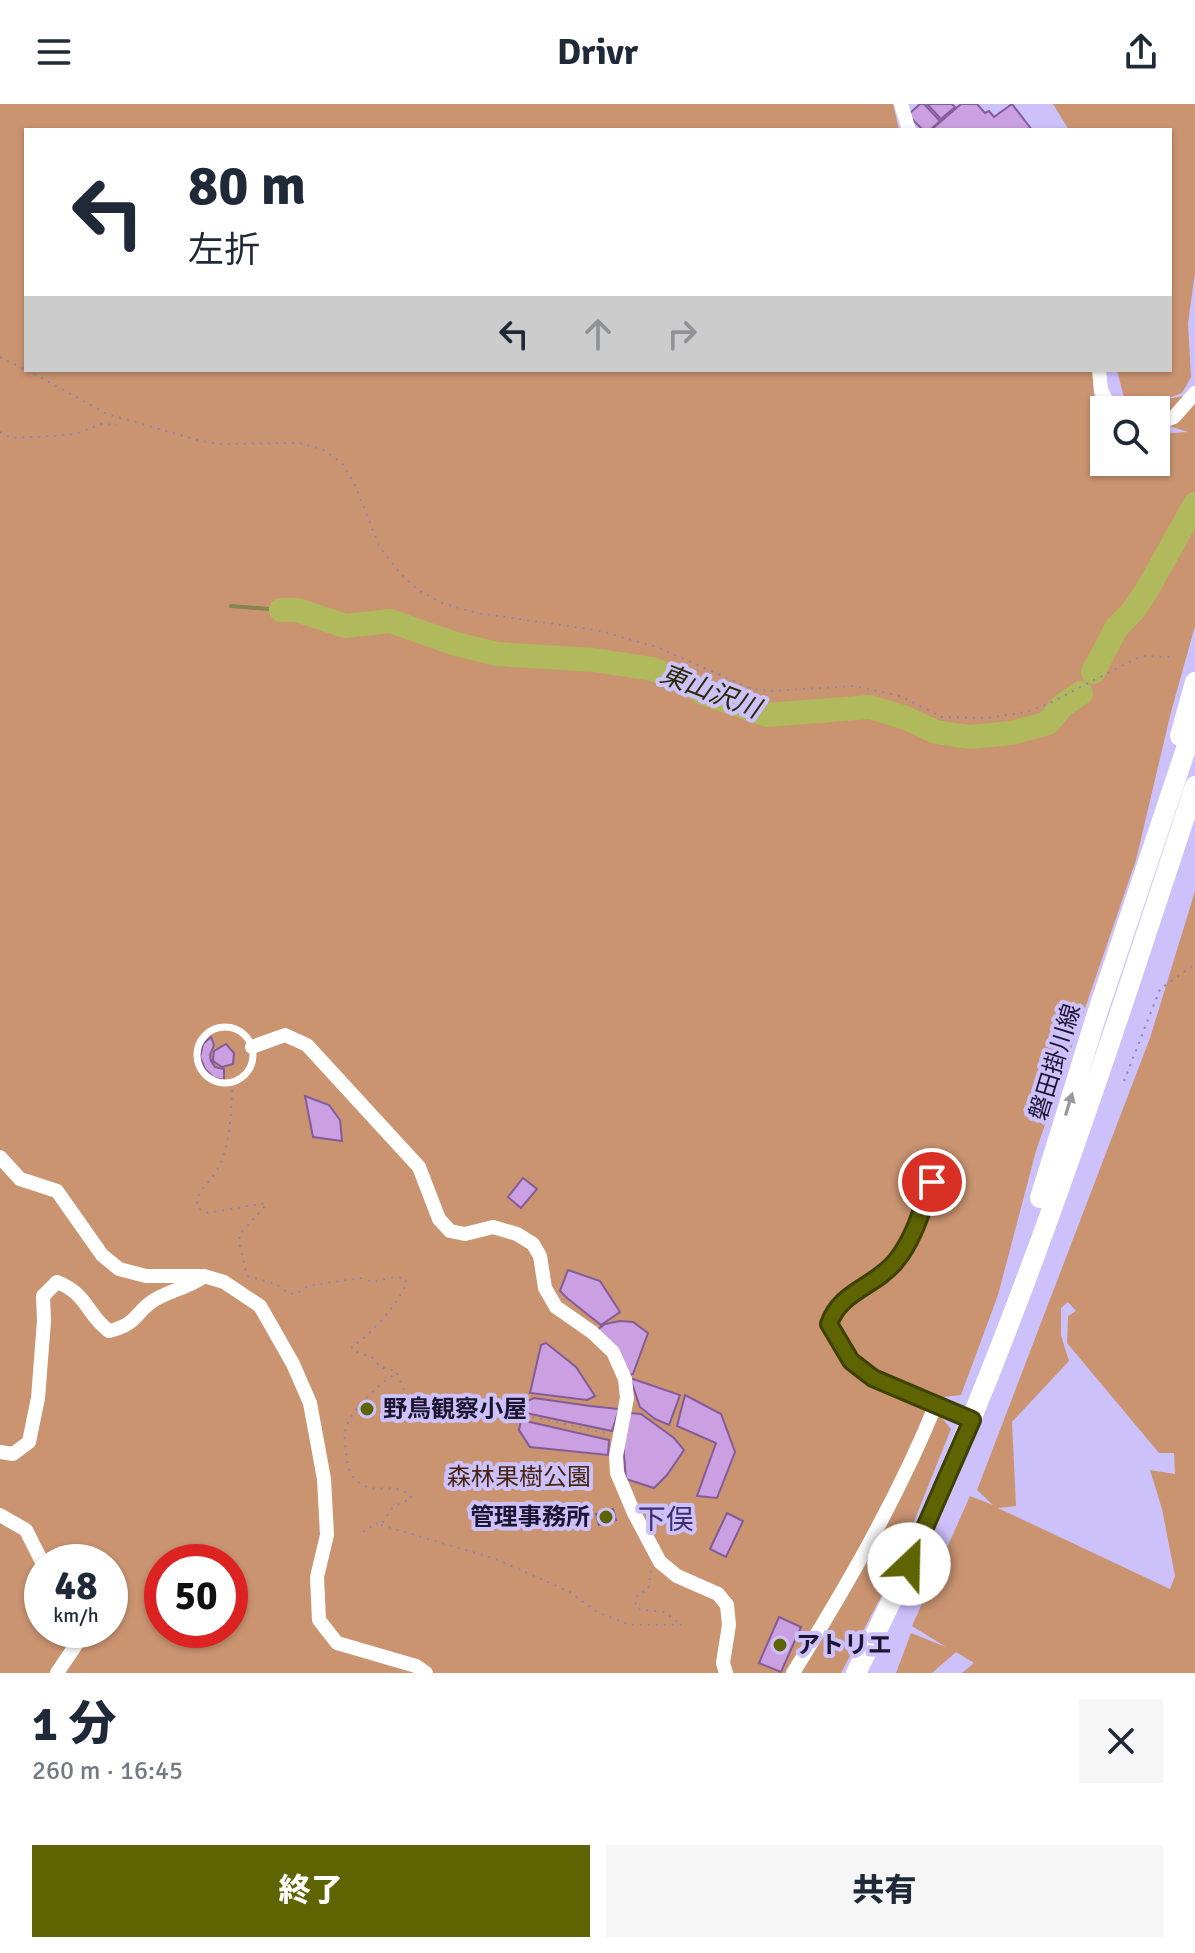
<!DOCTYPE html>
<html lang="ja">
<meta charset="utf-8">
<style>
body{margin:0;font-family:Signika,"Noto Sans JP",sans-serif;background:#f6f6f7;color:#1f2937;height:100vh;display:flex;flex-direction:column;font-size:30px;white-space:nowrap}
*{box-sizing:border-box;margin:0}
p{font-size:26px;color:#747a83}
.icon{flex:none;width:44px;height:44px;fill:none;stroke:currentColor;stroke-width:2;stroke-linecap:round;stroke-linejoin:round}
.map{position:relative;height:1569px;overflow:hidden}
.details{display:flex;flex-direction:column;background:#fff;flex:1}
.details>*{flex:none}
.guide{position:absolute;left:24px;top:24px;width:1148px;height:244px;border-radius:0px;box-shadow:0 2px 6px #0004;background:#fff;color:#1f2937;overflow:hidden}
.tools{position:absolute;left:1090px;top:292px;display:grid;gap:16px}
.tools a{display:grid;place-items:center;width:80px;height:80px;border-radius:0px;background:#fff;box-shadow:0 2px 6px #0004;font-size:40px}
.speed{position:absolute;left:24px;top:1440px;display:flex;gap:16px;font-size:40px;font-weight:700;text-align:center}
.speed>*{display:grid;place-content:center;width:104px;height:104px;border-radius:50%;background:#fff;box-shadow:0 2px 6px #0004;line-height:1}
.speed small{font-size:20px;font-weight:400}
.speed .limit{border:12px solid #d22;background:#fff;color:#111}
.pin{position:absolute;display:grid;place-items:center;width:68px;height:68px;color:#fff;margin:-34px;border:4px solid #fff;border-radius:50%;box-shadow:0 2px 8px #0007}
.me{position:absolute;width:88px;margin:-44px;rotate:24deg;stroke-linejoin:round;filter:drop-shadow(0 0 6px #0008)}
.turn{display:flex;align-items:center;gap:28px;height:168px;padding:0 32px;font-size:36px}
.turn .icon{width:104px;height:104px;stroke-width:2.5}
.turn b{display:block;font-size:56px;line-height:68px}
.lanes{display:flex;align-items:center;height:76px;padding:0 32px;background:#0003;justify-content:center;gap:40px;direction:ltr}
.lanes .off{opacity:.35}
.round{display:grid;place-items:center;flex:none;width:84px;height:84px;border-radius:0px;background:#f6f6f7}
.head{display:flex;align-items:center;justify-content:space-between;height:136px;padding:0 32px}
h1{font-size:48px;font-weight:800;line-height:60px}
.action{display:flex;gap:16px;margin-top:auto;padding:16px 32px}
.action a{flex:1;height:92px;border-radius:0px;background:#5e6401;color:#fff;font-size:32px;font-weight:800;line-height:92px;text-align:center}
.action a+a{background:#f6f6f7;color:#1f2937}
header{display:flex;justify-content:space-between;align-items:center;height:104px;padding:0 32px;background:#fff;font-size:36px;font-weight:800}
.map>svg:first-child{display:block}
</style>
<header><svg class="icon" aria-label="menu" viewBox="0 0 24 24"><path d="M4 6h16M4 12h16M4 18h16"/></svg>Drivr<svg class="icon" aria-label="share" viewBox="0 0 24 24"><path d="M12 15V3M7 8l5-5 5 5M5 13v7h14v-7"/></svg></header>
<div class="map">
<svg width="1195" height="1569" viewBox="0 0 1195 1569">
<rect width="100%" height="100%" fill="#cdc1fc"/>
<g fill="#ca9471" fill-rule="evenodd">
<path d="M0 0H893L899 26H26V266H1093L1094 301 1104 313V358H1156V330L1188 328 1156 318V306H1127L1117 266H1170V26H1069L1053 0H1195V169L1188 219 1191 273 1182 289 1166 295 1195 290V398L1163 448 1195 401V522L1171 608 1136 756 1036 1047 998 1191 961 1291 944 1293 940 1301 944 1303 941 1313 951 1325 893 1470 841 1569H0ZM42 1458H110V1526H42ZM162 1458H230V1526H162Z"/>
<path d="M1195 787V1569H962L974 1559 956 1548 932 1569H896L911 1529 946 1543 912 1522 970 1392 993 1401 977 1386 1150 934ZM1068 1198 1076 1207 1068 1212 1067 1239 1159 1349H1174L1175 1370 1150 1366 1162 1405 1175 1472 1170 1485 998 1404 1016 1402 1012 1318 1069 1257 1061 1231V1204Z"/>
</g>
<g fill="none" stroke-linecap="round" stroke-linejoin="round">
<polyline stroke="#84884e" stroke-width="4" points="231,502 281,506"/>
<g stroke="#b0b95b" stroke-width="24">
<polyline points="281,506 297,506 345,522 390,517 456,540 497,550 594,556 652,565 686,578 703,589 767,611 870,603 906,614 936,628 970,633 1012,629 1048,619 1062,602 1081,589"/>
<polyline points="1093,568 1117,523 1133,507 1147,486 1195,400"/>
</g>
</g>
<g fill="#cba0e2" stroke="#845b99" stroke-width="2">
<polygon points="920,0 924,0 940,17 930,26 923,26 908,11"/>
<polygon points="927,0 952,0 955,3 941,15"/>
<polygon points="961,0 977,0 985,9 989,7 994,13 1012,0 1032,26 931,26"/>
<polygon points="211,933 214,941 210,951 211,957 215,963 224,965 224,976 214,974 205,965 200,953 203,940"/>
<polygon points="226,940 234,949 233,960 222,963 213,957 214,947"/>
<polygon points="305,992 329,1001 340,1016 342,1037 313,1033"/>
<polygon points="523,1074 537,1085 521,1104 508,1093"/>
<polygon points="568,1166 600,1177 620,1208 601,1221 567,1194 560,1187"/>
<polygon points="620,1217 633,1218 648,1229 633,1270 629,1271 596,1227 605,1220"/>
<polygon points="546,1239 576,1263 595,1292 587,1296 530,1289 541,1241"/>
<polygon points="630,1274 680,1291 669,1321 655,1315 640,1303"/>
<polygon points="685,1291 721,1310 735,1348 717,1394 697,1392 716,1339 677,1322"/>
<polygon points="534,1294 590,1302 619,1305 612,1327 521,1308 523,1299"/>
<polygon points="630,1309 641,1310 674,1334 684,1346 667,1371 654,1384 626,1375 623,1338"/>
<polygon points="521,1316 609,1336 608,1351 530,1343 519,1326"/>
<polygon points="613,1405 616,1416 599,1421 596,1410"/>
<polygon points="727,1409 743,1417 726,1453 710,1445"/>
<polygon points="779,1513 801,1523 781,1568 759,1559"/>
</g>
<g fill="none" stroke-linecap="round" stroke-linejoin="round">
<g stroke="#8e84b3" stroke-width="2" stroke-dasharray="2 6" stroke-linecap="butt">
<polyline points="0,253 26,266"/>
<polyline points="27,266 107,310 201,337 221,340 299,339 322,345 342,359 355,381 379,442 399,468 418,486 442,499 477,509 596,526 657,543 752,585 771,587 855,582 900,592 942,613 988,614 1026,608 1048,600 1141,552 1173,553"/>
<polyline points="0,328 11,334 53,332 76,330 101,320 117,321"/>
<polyline points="1124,977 1160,885 1195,860"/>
<path d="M233 978C230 1007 232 1039 217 1066 210 1080 193 1088 198 1104L208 1109 265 1099 266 1101 240 1130 239 1138 247 1172 276 1180 288 1189 296 1190 308 1182 360 1174 373 1178 394 1173 404 1174 407 1178C397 1202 373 1228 352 1243V1246L373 1254 380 1263 396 1267 409 1297 415 1302 424 1305 454 1302 472 1308 482 1302 606 1329"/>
<polyline points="381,1421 496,1455 570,1488 597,1508 630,1521 682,1521 664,1508 637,1505 635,1497 638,1490 648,1486 651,1467"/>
<path d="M363 1428 376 1419 381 1421 393 1403 412 1394C396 1376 377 1391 361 1380 352 1375 347 1364 347 1354 346 1344 343 1333 346 1324 351 1306 380 1278 396 1270"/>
</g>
<circle stroke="#fff" stroke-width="7" cx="225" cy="951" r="28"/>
<g stroke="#fff" stroke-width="14">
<polyline points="901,0 909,26"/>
<polyline points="1099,266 1101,286 1111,306"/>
<polyline points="1156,320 1174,313 1195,289"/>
<polyline points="252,943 285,931 307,941 419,1063 439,1115 450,1127 465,1130 493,1123 517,1130 533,1140 540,1152 545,1184 556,1203 592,1228 613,1248 625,1275 627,1294 616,1352 617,1369 634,1409 660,1458 677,1472 718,1490 727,1501 729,1521 723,1559 726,1569"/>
<polyline points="0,1053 20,1075 57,1087 102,1151 119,1165 146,1172 204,1172 224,1178 260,1202 293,1260 310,1299 324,1375 327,1431 317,1473 319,1516 337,1539 416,1562 426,1569"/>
<path d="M932 1078C922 1105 914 1135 896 1157 875 1183 840 1187 829 1220L851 1257 873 1274 972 1316"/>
<path d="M0 1348 13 1350 29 1338 38 1294 44 1217 43 1192 57 1178C88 1190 86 1210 109 1227 139 1220 135 1207 156 1195 172 1186 189 1183 203 1173"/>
<polyline points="0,1411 26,1426 42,1458"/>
<polyline points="57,1569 86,1526"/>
<path d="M793 1569C846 1483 898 1394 936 1300"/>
</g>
<g stroke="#fff" stroke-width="20">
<polyline points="1180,632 1195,578"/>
<polyline points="1040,1094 1095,916 1195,618"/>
<path d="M856 1569C999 1287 1096 982 1195 682"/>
</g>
</g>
<defs><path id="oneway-solid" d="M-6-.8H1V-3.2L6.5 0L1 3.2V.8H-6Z" transform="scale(2)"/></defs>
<use fill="#9996a2" href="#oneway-solid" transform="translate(1069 1000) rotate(-73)"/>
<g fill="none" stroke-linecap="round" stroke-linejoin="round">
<defs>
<path id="route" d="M909 1460 972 1316 873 1274 851 1257 829 1220C840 1187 875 1183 896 1157 914 1135 922 1105 932 1078"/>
</defs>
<use href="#route" stroke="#3d4101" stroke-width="20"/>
<use href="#route" stroke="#5e6401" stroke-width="14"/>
</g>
<g fill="#5e6401" stroke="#cdc1fc" stroke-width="3">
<circle cx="367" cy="1305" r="8"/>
<circle cx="606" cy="1413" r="8"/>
<circle cx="780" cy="1541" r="8"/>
</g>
<g text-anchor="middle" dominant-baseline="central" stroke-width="8" stroke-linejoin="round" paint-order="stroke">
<g font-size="24" fill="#1c1530" stroke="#cdc1fc">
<text transform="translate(1055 958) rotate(-73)">磐田掛川線</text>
</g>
<g font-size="24" font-weight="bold" fill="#1c1530" stroke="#cdc1fc" text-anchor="start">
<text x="383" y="1305">野鳥観察小屋</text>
<text x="590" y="1413" text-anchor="end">管理事務所</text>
<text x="796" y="1541">アトリエ</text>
</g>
<g font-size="24" fill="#45250e" stroke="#cdc1fc">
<text x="519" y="1373">森林果樹公園</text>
</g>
<g font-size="26" font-style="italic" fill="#292c03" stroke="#cdc1fc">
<text transform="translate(710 588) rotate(21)">東山沢川</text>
</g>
<g font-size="28" fill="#402e6c" stroke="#cdc1fc">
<text x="666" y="1416">下俣</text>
</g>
</g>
</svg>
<div class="tools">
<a><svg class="icon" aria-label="search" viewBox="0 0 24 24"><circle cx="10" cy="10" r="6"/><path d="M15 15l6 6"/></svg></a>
</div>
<div class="speed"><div>48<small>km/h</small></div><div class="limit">50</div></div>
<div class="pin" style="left:932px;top:1078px;background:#d93025"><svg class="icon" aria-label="arrive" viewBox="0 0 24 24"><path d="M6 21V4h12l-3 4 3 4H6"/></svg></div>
<svg class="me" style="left:909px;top:1460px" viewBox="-20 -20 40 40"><circle r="19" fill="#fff"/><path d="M0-13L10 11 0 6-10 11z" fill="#5e6401"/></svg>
<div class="guide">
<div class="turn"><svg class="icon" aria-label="left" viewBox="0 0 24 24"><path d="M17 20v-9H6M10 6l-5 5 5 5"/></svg><div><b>80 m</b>左折</div></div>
<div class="lanes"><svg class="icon" aria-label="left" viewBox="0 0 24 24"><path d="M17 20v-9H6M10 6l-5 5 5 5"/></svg><svg class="icon off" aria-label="ahead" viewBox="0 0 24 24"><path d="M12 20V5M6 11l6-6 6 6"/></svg><svg class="icon off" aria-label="right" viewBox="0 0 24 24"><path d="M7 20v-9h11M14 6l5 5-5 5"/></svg></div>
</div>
</div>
<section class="details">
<div class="head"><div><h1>1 分</h1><p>260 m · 16:45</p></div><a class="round"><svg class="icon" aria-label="close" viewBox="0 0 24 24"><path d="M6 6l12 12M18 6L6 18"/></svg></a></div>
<div class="action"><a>終了</a><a>共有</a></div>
</section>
